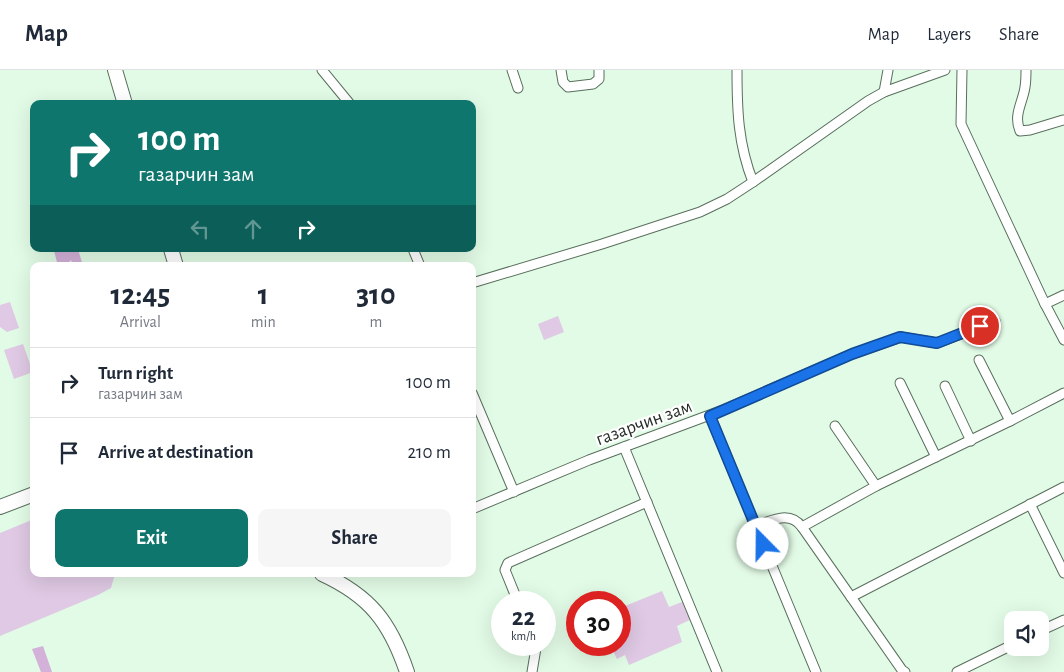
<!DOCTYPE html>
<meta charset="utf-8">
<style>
body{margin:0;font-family:"Alegreya Sans",sans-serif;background:#f6f6f7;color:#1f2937;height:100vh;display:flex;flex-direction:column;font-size:19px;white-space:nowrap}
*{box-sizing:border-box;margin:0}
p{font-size:16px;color:#747a83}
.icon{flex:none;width:28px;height:28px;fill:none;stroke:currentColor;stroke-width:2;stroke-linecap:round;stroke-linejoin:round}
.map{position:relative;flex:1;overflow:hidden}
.sheet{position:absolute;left:30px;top:192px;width:446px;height:315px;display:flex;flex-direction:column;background:#fff;border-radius:10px;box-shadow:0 5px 20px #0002}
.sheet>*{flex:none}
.guide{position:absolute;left:30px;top:30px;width:446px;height:152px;border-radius:10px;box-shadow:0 5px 20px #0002;background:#0f766e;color:#fff;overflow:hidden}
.fabs{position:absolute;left:1004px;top:541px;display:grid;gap:10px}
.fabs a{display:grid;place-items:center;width:45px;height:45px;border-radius:10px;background:#fff;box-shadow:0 5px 20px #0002;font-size:25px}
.speed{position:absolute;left:491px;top:521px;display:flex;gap:10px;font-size:25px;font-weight:700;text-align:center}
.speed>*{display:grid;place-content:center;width:65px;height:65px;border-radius:50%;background:#fff;box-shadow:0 5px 20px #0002;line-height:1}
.speed small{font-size:12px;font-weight:400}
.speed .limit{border:8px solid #d22;background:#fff;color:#111}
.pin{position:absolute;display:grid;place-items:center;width:42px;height:42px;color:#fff;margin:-21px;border:2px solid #fff;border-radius:50%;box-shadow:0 1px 5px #0007}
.me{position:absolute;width:55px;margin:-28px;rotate:338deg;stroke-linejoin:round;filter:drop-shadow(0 0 4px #0008)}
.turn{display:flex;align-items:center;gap:18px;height:105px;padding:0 25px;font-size:22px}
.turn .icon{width:65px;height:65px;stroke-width:2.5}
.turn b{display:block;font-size:35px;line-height:42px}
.lanes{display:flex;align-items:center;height:48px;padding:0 25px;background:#0003;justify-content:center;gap:25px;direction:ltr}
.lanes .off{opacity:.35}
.eta{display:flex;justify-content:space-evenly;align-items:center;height:85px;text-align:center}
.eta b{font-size:30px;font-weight:700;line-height:35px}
.cta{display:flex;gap:10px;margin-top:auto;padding:10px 25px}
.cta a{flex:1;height:58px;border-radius:10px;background:#0f766e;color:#fff;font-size:20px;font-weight:700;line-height:58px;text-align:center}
.cta a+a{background:#f6f6f7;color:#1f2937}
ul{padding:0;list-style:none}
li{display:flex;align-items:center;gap:15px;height:70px;padding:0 25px;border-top:1px solid #e0e1e3}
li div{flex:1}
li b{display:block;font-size:19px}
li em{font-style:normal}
header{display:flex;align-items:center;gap:30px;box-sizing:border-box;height:70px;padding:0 25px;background:#fff;border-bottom:1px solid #e0e1e3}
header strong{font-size:24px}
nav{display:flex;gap:28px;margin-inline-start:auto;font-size:18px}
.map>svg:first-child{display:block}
</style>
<header>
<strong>Map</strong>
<nav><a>Map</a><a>Layers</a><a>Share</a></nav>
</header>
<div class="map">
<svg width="1064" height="602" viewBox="0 0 1064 602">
<rect width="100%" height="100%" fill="#e2fbe6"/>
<g fill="#dfc9e4">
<polygon points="10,232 19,258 7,262 0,257 0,235"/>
<polygon points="558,246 564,262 544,270 538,254"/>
<polygon points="23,274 33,302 14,309 4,280"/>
<polygon points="34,449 34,504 115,504 111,518 98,525 0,566 0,463"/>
<polygon points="662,521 669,537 687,530 694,548 677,556 682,572 629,595 625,585 617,589 610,575 620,575 620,538"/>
</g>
<g fill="#d3b1d9">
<polygon points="55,179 78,179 83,196 73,196 71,190 66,196 54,196 57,192 54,181"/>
<polygon points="43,576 52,602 41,602 32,579"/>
</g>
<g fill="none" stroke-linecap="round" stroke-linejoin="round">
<defs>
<g id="minor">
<polyline points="322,0 350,34"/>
<polyline points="512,0 518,18"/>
<polyline points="561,0 563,12 568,17 593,14 599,9 599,0"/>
<path d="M737 0C737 40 738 74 753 112"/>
<polyline points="962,0 961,54 1045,234"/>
<path d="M1026 0C1026 5 1026 11 1025 17 1023 32 1013 45 1020 61L1030 60 1063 50"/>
<polyline points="884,22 888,0"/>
<polyline points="413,179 420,196"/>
<polyline points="472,213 602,174 700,142 727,129 753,112 868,31 884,22 945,0"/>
<polyline points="1064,225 1045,234 1064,270"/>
<polyline points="979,290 1010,351"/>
<polyline points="900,313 936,387"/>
<polyline points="945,316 971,371"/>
<polyline points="472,323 514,422"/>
<polyline points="710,346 816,602"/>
<polyline points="835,356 876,416"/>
<polyline points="624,377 717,602"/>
<polyline points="1030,434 1064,503"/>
<polyline points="472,439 589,390 723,340 852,284 901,267 937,273 995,251"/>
<path d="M756 456C772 451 789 440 802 457"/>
<polyline points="851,527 802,457 876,416 1010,351 1064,323"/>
<polyline points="518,532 505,500 508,493 647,432"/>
<polyline points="1040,561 1064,550"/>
<polyline points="532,602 536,578 535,575"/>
<polyline points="905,602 902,600 851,527 1064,417"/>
<polyline points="957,602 1012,575"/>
</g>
<g id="secondary">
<polyline points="115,0 125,34"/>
<polyline points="171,179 176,196"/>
<polyline points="0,437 34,424"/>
<path d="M322 504C370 526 390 552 407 602"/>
</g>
</defs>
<use href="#minor" stroke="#596f5d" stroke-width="11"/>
<use href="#secondary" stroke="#596f5d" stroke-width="16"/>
<use href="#minor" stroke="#fff" stroke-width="9"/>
<use href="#secondary" stroke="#fff" stroke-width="14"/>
</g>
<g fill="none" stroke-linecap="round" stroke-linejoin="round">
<defs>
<polyline id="route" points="763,474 710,346 852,284 900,267 937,273 980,256"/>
</defs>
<use href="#route" stroke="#114b97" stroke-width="12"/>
<use href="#route" stroke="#1a73e8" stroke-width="9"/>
</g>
<g text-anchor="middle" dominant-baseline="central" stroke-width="4.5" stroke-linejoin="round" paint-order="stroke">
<g font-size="19" fill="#252f27" stroke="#fff">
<text transform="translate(644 353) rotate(-20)">газарчин зам</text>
</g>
</g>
</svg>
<div class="fabs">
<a><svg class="icon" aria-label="sound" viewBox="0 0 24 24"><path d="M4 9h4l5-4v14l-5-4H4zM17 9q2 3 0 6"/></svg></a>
</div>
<div class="speed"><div>22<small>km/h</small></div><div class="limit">30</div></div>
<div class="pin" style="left:980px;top:256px;background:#d93025"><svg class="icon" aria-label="arrive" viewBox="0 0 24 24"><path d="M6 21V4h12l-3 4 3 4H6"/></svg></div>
<svg class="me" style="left:763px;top:474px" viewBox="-20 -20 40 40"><circle r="19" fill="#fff"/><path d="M0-13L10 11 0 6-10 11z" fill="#1a73e8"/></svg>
<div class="guide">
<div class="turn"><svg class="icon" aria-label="right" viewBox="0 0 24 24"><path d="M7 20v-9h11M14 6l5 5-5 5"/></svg><div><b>100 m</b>газарчин зам</div></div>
<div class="lanes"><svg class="icon off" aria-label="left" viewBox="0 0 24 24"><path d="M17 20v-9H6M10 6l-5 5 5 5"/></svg><svg class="icon off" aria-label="ahead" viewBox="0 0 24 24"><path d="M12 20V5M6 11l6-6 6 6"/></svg><svg class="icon" aria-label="right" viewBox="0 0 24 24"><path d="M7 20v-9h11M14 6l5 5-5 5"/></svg></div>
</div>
<section class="sheet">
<div class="eta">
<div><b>12:45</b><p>Arrival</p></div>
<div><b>1</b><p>min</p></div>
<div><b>310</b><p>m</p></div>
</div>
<ul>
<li><svg class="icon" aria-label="right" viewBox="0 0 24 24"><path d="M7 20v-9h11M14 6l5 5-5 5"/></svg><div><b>Turn right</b><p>газарчин зам</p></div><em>100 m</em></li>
<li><svg class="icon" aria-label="arrive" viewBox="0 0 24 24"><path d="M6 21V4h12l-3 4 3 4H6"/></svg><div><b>Arrive at destination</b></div><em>210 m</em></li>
</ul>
<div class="cta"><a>Exit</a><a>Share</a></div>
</section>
</div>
